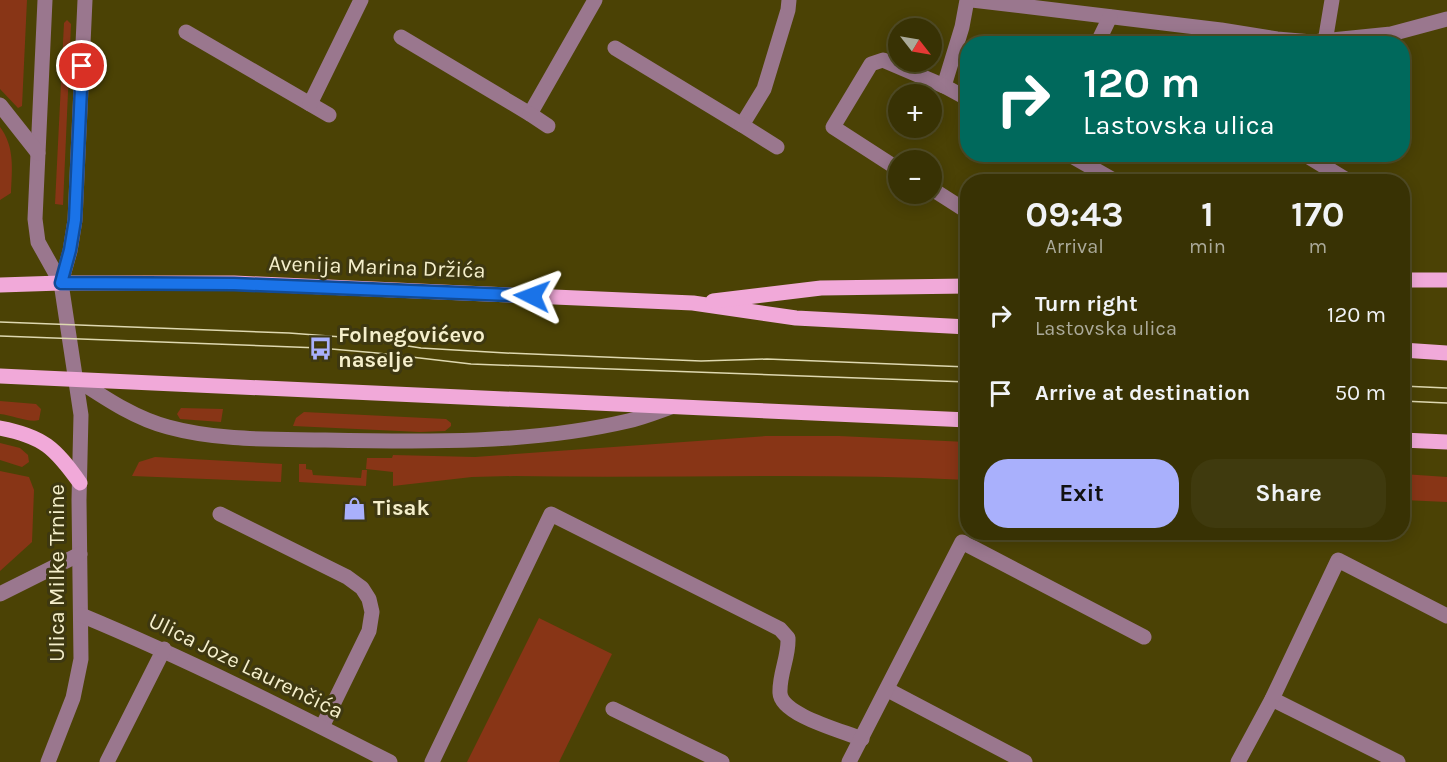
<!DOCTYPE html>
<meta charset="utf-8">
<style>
body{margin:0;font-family:Karla,sans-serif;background:#3f3a0e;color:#f1f3f6;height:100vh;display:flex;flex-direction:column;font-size:22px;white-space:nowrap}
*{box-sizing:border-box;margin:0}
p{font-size:20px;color:#abaa9a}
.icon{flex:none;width:33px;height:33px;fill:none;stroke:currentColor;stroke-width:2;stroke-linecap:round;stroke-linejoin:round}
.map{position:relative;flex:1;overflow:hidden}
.drawer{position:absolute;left:960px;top:174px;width:450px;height:366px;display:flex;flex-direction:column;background:#383204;border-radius:24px;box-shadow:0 3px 15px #0003,0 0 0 2px #524d26}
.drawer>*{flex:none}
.banner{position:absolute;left:960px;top:36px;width:450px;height:126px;border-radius:24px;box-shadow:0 3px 15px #0003,0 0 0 2px #524d26;background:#00695c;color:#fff;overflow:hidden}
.needle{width:39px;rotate:121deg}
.fabs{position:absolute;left:888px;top:18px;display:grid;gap:12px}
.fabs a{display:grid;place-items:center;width:54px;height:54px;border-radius:50%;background:#383204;box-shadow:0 3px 15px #0003,0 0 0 2px #524d26;font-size:30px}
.pin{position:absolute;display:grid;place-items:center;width:51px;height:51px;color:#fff;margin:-26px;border:3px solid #fff;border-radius:50%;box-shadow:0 2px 6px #0007}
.me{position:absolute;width:66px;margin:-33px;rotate:273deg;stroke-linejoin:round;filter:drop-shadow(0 0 4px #0008)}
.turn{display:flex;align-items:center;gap:21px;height:126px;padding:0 24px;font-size:27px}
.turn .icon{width:78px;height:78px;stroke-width:2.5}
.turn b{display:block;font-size:42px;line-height:51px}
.eta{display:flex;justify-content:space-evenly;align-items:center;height:102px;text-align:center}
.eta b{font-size:36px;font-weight:700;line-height:42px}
.cta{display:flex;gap:12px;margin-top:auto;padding:12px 24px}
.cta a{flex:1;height:69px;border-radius:24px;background:#a9b0fc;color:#111;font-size:24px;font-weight:700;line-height:69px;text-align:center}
.cta a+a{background:#3f3a0e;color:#f1f3f6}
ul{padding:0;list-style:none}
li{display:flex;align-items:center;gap:18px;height:78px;padding:0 24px}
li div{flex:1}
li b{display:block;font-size:22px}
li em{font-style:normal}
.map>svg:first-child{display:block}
</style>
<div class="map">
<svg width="1447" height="762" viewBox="0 0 1447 762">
<rect width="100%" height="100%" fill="#4b4205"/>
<g fill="#883516">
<polygon points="0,0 27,0 22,106 18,108 0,89"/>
<polygon points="67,20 71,24 63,205 55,204 64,23"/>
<path d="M0 127C15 147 12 169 11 193L0 200Z"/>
<path d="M0 401 36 404 41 409 39 420C29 423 12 415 0 414Z"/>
<polygon points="181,408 223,409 221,422 180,419 177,414"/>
<polygon points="304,412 446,419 451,423 451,426 445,431 420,432 293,426 296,418"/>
<path d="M766 436H839L967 442V480C816 472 665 479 514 476L472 477 393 486V472L366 469 367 458H392L393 455 475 457Z"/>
<polygon points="0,443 20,448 28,455 29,462 22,467 0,460"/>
<polygon points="155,457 282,464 281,482 132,476 139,462"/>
<polygon points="299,464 306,464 306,469 312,470 313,475 361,478 362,470 367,470 366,486 299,482"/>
<polygon points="0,471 29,477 34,490 32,542 0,571"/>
<polygon points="1403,474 1447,477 1447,502 1403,500"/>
<polygon points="539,618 612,654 559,762 467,762"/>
</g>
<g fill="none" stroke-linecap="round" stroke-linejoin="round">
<g stroke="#9a778e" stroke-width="15">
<polyline points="45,0 35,219 38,242 61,283 81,415 79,500 81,659 73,698 48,762"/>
<polyline points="972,0 1221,30 1277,39 1312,42 1391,34 1447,19"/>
<polyline points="186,32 329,115"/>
<polyline points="401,37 530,114 595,0"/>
<polyline points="1325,42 1332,0"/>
<polyline points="1097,44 1110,17"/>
<polyline points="615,48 742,125 764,89 788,10 789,0"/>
<polyline points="944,86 962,27 967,0"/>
<polyline points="310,104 361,0"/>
<polyline points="0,105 38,153"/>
<polyline points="530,114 548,126"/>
<polyline points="742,125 777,147"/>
<polyline points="1068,154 1117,182"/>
<polyline points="1304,154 1350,182"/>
<polyline points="898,169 833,127 871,64 883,60 944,86 968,99"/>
<polyline points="932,189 968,212"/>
<polyline points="61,283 70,251 75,220 85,0"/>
<path d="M76 379C105 398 134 418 168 427 219 441 273 439 325 440 425 442 530 444 628 421 642 418 657 412 671 407"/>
<polyline points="220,514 347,577 362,588 369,599 372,612 369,631 322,727"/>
<polyline points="0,594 80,554"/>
<path d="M81 615C187 659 288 710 390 762"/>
<polyline points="888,690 1025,762"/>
<polyline points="1272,699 1398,762"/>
<polyline points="613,709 722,762"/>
<polyline points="107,762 164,649"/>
<path d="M432 762 551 514 780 629 788 638C789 657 779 674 780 693 781 715 843 731 862 739"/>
<polyline points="849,762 962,542 1144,637"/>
<polyline points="1238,762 1272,699 1338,560 1447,616"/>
</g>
<g stroke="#f1a9d9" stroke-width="15">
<polyline points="1402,280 1447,280"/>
<polyline points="0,285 61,283 234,283 693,303 796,318 968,327"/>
<polyline points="713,301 821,288 968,286"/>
<polyline points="1402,350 1447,353"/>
<polyline points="0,376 968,420"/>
<path d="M0 428C43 436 55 448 80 483"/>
<polyline points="1402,440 1447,442"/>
</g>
<g stroke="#ded8b0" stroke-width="1.5">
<polyline points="0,322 289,333 355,338 421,348 506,353 701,361 767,359 968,367"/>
<polyline points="0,336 320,348 377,353 471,364 968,382"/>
<polyline points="1402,386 1447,388"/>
<polyline points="1402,401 1447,403"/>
</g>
</g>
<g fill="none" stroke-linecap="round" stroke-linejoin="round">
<defs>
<polyline id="route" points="82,66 75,220 70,250 61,283 234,284 532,296"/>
</defs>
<use href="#route" stroke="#114b97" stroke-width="15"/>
<use href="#route" stroke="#1a73e8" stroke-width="10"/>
</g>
<defs>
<symbol id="bus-bare" viewBox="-9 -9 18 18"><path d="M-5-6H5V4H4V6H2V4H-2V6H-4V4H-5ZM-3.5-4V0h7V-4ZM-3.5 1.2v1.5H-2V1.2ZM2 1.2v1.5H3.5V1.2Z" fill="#a9b0fc" stroke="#3e3811" stroke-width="2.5" paint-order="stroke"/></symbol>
<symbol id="shop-bare" viewBox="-9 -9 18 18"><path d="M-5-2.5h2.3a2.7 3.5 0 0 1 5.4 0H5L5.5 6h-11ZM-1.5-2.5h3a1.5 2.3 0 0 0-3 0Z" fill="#a9b0fc" stroke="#3e3811" stroke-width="2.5" paint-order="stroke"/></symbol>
</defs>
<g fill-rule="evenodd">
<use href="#bus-bare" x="304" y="332" width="33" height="33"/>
<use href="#shop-bare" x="338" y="492" width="33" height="33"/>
</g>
<g text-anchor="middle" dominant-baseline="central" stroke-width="6" stroke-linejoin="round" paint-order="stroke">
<g font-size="22" fill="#f5efcb" stroke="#3e3811">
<text transform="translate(377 267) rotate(2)">Avenija Marina Držića</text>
<text transform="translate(57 573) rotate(-90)">Ulica Milke Trnine</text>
<text transform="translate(246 666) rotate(26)">Ulica Joze Laurenčića</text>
</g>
<g font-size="22" font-weight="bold" fill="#f5efcb" stroke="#3e3811" text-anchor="start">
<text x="338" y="335">Folnegovićevo<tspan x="338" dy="25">naselje</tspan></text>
<text x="373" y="508">Tisak</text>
</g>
</g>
</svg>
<div class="fabs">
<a><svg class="needle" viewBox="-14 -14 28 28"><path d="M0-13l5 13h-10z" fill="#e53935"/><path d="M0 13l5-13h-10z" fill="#abaa9a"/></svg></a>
<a>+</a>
<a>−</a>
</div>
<div class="pin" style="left:82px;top:66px;background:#d93025"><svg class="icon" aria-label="arrive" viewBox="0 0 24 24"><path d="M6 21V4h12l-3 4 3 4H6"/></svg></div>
<svg class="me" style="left:532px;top:296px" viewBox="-20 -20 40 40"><path d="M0-17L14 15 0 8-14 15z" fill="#1a73e8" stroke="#fff" stroke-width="4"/></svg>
<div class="banner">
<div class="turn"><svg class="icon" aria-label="right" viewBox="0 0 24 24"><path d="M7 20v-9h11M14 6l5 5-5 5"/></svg><div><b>120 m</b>Lastovska ulica</div></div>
</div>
<section class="drawer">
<div class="eta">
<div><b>09:43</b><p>Arrival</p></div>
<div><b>1</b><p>min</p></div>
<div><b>170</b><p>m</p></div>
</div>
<ul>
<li><svg class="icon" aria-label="right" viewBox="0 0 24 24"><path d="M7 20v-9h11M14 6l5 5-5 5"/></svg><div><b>Turn right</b><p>Lastovska ulica</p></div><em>120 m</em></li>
<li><svg class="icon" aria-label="arrive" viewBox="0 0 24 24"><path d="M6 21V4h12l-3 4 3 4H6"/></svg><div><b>Arrive at destination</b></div><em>50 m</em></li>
</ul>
<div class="cta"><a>Exit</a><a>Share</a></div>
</section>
</div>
